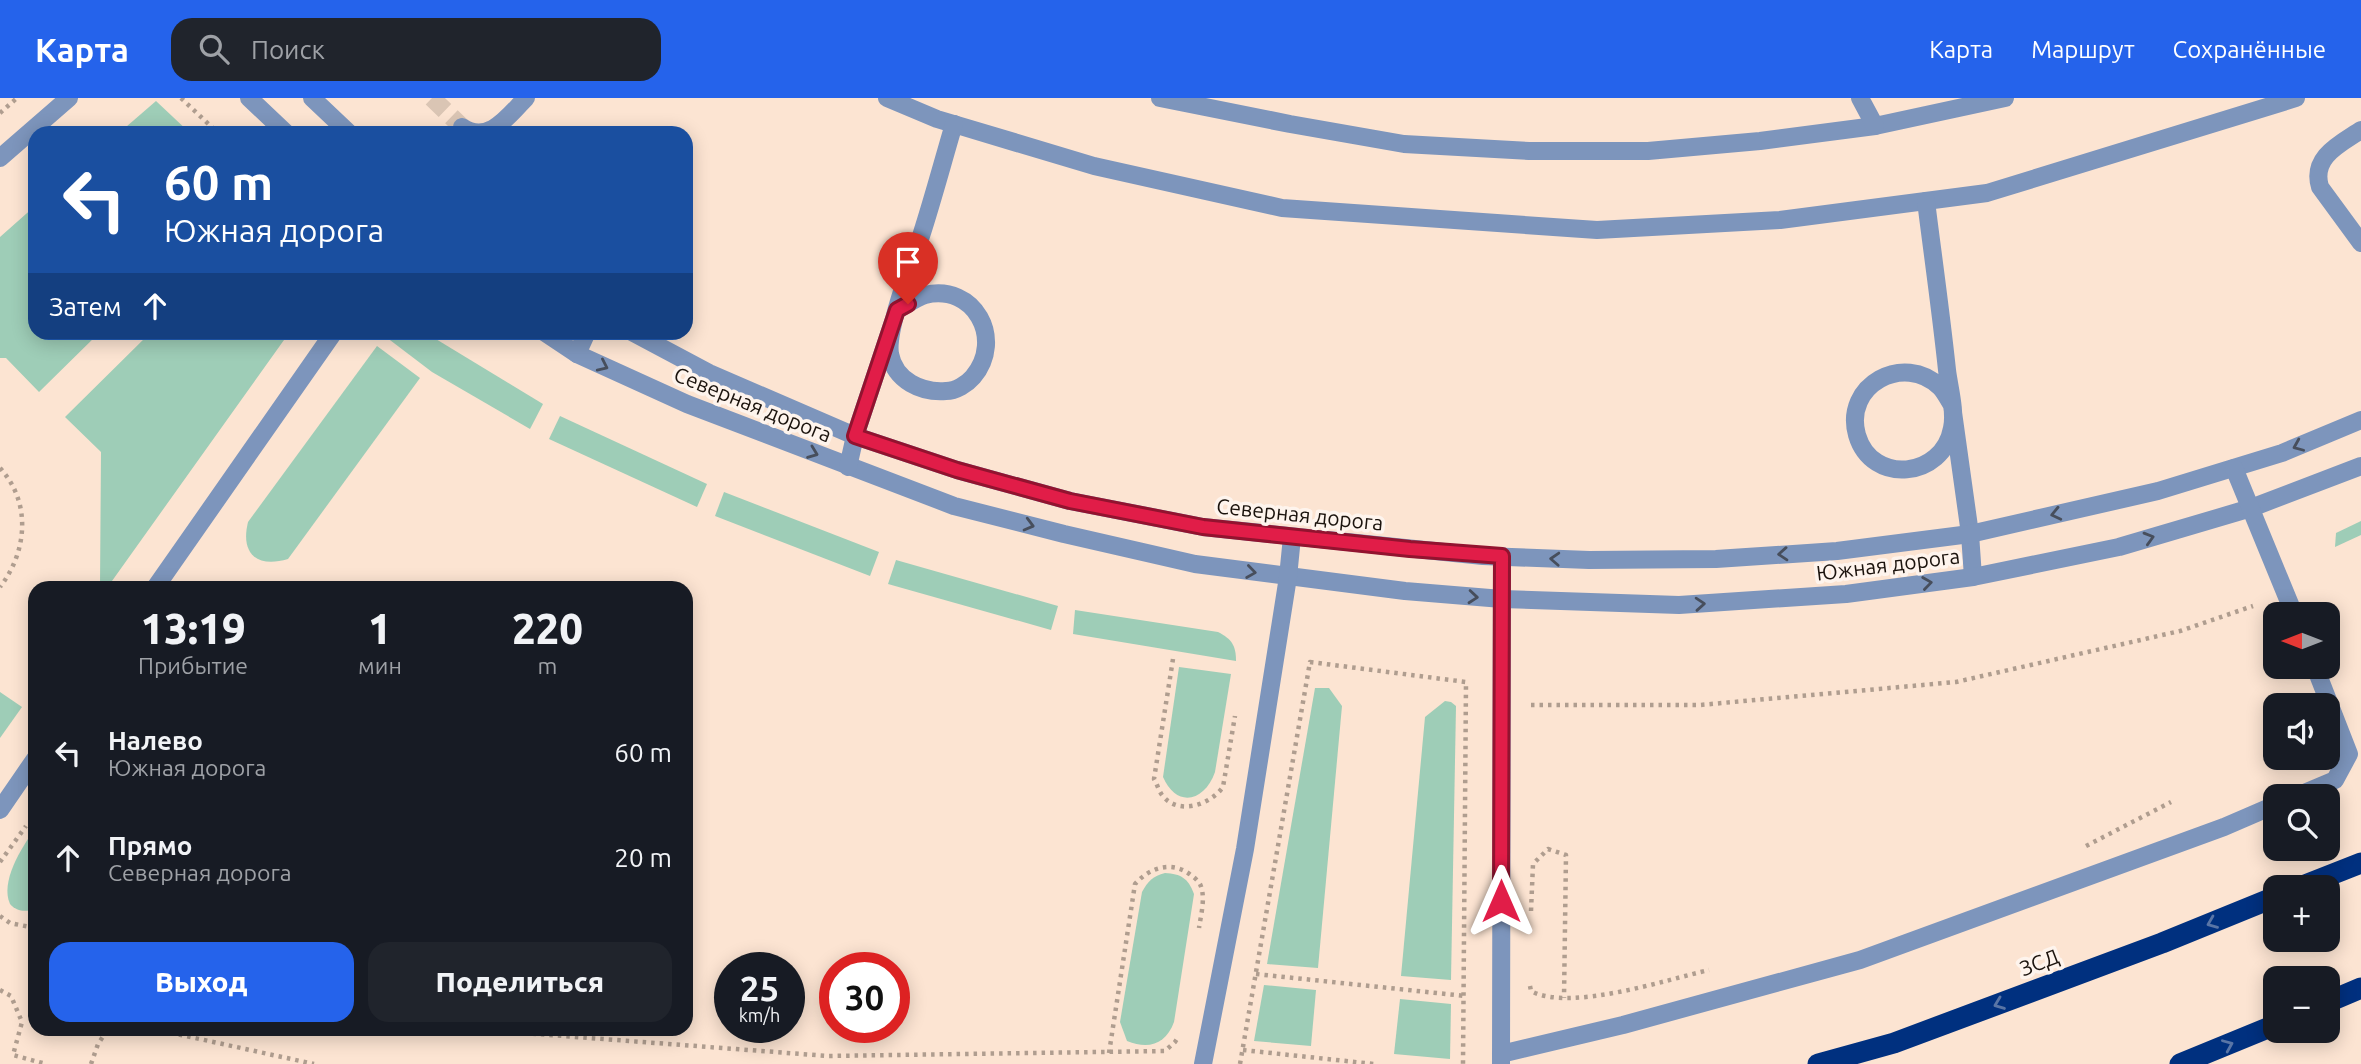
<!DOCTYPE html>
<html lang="ru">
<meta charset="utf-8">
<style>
body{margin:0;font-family:Ubuntu,sans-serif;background:#20242c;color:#f1f3f6;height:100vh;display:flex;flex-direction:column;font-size:26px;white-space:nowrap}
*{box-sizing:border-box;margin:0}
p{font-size:23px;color:#9ea1a6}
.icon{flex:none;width:38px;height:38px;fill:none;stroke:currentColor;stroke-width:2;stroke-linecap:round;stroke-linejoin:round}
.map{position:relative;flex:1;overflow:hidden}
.panel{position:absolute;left:28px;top:483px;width:665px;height:455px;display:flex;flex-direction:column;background:#171b24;border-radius:21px;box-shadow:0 4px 18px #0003}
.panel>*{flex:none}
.top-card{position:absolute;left:28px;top:28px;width:665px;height:214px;border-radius:21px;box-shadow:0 4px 18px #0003;background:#1a4fa0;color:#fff;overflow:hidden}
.needle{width:46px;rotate:270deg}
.buttons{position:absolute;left:2263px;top:504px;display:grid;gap:14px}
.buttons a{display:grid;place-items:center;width:77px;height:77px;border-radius:14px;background:#171b24;box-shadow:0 4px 18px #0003;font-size:35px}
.speed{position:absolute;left:714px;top:854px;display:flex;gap:14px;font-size:35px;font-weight:700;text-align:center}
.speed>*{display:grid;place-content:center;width:91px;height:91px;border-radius:50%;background:#171b24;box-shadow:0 4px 18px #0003;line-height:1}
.speed small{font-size:18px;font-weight:400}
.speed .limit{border:10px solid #d22;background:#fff;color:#111}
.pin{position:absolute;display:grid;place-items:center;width:60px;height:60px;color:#fff;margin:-72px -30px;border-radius:50% 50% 50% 0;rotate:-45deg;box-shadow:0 0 7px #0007}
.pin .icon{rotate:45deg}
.me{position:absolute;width:77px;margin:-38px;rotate:0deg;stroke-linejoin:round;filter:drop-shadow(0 0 5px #0008)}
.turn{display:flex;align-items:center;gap:24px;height:147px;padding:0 21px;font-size:32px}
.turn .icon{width:91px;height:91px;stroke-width:2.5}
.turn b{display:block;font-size:49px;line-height:60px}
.then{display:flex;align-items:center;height:66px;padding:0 21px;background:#0003;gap:14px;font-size:26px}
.eta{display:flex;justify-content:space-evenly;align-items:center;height:119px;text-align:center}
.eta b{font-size:42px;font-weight:800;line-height:49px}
.primary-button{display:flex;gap:14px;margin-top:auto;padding:14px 21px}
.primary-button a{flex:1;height:80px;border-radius:21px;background:#2563eb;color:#fff;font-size:28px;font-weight:800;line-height:80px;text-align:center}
.primary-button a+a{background:#20242c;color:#f1f3f6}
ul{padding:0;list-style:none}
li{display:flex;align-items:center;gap:21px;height:105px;padding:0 21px}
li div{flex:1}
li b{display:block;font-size:26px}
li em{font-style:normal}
header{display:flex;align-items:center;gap:42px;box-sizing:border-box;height:98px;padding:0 35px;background:#2563eb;color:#fff}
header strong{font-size:33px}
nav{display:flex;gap:38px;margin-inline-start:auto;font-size:24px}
.search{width:490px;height:63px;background:#20242c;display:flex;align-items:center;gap:18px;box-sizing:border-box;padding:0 24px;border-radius:21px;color:#9ea1a6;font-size:26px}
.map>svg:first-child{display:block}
</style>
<header>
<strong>Карта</strong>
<div class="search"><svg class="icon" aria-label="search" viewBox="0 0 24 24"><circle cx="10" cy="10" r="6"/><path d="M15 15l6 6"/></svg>Поиск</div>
<nav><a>Карта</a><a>Маршрут</a><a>Сохранённые</a></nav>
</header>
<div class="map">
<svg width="2361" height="966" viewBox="0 0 2361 966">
<rect width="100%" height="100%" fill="#fce4d2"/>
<g fill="#9ecdb7">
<polygon points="156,3 190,35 119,35"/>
<polygon points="35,108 35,234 99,235 39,294 6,260 0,260 0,139"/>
<polygon points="150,235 289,235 107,490 104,490 100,487 101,354 65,319"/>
<polygon points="389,235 426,235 543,306 530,331 432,274 386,239"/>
<path d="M377 248 420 280 288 461C258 470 240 457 248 424Z"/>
<polygon points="560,318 707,386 697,409 549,341"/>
<polygon points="724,394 879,454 870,478 715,418"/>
<polygon points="2361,423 2361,437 2335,449 2336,435"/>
<polygon points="896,462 1058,508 1051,532 888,486"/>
<path d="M1075 512 1218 534C1232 541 1236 548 1236 563L1073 536Z"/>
<path d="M1179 569 1231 576 1215 674C1205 703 1177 711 1163 679Z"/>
<polygon points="1315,590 1329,590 1342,608 1318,870 1267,866"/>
<polygon points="0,594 22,609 0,640"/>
<polygon points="1445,603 1451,604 1456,608 1451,882 1401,878 1425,619"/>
<path d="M35 731V811C26 814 17 814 10 806 0 784 21 750 35 731Z"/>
<path d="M1165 775C1181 776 1188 780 1194 796L1174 924C1166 946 1149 952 1127 943L1120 924 1142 794C1148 783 1153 778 1165 775Z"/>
<polygon points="1264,887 1316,892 1311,948 1254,943"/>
<polygon points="1400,901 1451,906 1450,961 1394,956"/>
</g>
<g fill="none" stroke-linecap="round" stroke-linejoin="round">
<polyline stroke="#dac5b4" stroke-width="18" stroke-dasharray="18 9" stroke-linecap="butt" points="432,0 462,29"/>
<g stroke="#af9d8f" stroke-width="4.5" stroke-dasharray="3.5 5" stroke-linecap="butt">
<polyline points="181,0 218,35"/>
<polyline points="0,15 17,0"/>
<path d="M0 370C32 405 27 454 0 489"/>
<path d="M1173 561 1154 681C1157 686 1159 693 1162 697 1178 718 1210 707 1223 689L1235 618"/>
<polyline points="1531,607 1700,607 1956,584 2180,533 2253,508"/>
<polyline points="2086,748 2171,704"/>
<polyline points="0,764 26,728"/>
<polyline points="1531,813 1533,766 1548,751 1566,757 1564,900"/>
<polyline points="0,818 10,825 35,830"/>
<polyline points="1256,876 1465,898"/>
<path d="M1530 888 1531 893C1570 914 1665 882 1709 872"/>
<polyline points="0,892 11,898 22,924 13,957 46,966"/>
<polyline points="154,931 314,966"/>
<polyline points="510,931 510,934 828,958 1165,953 1175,944 1179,938"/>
<polyline points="1243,952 1374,966"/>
<path d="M1109 955 1135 786C1150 769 1173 762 1192 778 1195 780 1198 783 1200 786 1206 799 1201 816 1199 830"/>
<polyline points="91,966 98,946 108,931"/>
<polyline points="1240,966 1310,564 1466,584 1463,966"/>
</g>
<g stroke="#7d95bc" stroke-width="18">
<polyline points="249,0 286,35"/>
<polyline points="312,0 349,35"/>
<polyline points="887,0 937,21 1094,68 1282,110 1597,132 1780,122 1987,95 2296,0"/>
<polyline points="1160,0 1290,26 1404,46 1529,53 1648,53 1760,43 1875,28 2005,0"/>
<polyline points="1860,0 1875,28"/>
<path d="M462 29C489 47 509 17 526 0"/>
<path d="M2361 32C2340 46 2311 59 2320 89L2361 145"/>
<polyline points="0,60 69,0"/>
<path d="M1926 103C1933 159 1941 215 1947 272 1949 289 1956 313 1952 330 1943 380 1872 388 1857 337 1843 287 1904 254 1940 289 1945 294 1948 301 1952 307L1970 436 1973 479"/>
<polyline points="544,234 577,256 687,306 954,408 1064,436 1195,466 1405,493 1502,501 1679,507 1846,496 1973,479 2119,449 2251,410 2361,368"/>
<polyline points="632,234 709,275 855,338 957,372 1070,403 1203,429 1483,458 1589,462 1716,461 1837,453 1970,436 2158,393 2282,355 2361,322"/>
<polyline points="577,256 587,234"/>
<path d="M848 369 855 338 897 212C906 207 916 200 925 197 974 185 1005 241 973 279 967 286 956 293 946 293 922 295 895 283 890 256 886 231 912 165 921 138 933 101 943 63 954 26"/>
<polyline points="2234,370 2294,516"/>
<polyline points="155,490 334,234"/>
<polyline points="2297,698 2335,682 2349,656 2315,569"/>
<polyline points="0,712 35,661"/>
<polyline points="1501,956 1623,927 1860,862 2224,729 2275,707"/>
<polyline points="1203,966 1245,751 1288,479 1292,439"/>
<polyline points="1501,966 1502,458"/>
</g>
<g stroke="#00307f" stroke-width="21">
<polyline points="2300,789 2361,765"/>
<polyline points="2328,904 2361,890"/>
<polyline points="1818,966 1894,945 2162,845 2275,799"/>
<polyline points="2180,966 2275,927"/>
</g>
</g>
<defs><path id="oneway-chevron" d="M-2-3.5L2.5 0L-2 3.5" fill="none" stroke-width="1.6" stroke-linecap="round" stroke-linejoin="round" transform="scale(1.75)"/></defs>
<g stroke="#474e5c">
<use href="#oneway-chevron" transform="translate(603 268) rotate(25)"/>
<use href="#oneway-chevron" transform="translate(2298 348) rotate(157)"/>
<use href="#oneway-chevron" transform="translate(813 355) rotate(21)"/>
<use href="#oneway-chevron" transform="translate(2056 416) rotate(167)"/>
<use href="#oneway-chevron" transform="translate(1029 427) rotate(15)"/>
<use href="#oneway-chevron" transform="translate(2149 440) rotate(-16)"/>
<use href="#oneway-chevron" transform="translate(1783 456) rotate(176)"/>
<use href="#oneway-chevron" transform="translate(1555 461) rotate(-177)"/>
<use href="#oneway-chevron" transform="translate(1251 474) rotate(8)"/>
<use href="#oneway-chevron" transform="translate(1927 485) rotate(-8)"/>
<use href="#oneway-chevron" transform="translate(1473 499) rotate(5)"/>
<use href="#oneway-chevron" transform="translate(1700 506) rotate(-4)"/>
</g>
<g stroke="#5975a6">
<use href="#oneway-chevron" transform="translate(2212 825) rotate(158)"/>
<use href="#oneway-chevron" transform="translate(1999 906) rotate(159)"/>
<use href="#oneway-chevron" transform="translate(2228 947) rotate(-23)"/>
</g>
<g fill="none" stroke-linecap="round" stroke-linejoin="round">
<defs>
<polyline id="route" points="908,206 897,212 855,338 957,372 1070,403 1203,429 1410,451 1502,458 1501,803"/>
</defs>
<use href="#route" stroke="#92132f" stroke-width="18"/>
<use href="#route" stroke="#e11d48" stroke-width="12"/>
</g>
<g text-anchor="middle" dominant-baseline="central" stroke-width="7" stroke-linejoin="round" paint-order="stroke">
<g font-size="21" fill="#1b130d" stroke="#fef4ed">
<text transform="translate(753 306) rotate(22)">Северная дорога</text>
<text transform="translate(1300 416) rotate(6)">Северная дорога</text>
<text transform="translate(1888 466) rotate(-7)">Южная дорога</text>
<text transform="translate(2039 864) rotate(-21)">ЗСД</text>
</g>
</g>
</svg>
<div class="buttons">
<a><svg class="needle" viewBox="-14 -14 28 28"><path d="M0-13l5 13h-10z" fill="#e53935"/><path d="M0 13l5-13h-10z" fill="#9ea1a6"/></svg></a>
<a><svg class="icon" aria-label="sound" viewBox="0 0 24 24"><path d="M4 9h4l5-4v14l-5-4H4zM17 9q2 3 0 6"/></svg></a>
<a><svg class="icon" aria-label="search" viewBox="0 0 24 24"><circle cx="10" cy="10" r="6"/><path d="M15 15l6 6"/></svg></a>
<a>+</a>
<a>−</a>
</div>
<div class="speed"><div>25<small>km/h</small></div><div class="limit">30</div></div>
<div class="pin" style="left:908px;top:206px;background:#d93025"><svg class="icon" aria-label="arrive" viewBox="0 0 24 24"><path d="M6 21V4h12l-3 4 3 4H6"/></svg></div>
<svg class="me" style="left:1501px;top:803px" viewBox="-20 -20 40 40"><path d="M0-17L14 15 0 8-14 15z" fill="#e11d48" stroke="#fff" stroke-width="4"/></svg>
<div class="top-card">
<div class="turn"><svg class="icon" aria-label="left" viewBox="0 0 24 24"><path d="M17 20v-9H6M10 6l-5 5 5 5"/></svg><div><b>60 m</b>Южная дорога</div></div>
<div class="then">Затем<svg class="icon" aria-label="ahead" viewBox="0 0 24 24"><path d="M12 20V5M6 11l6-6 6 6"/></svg></div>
</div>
<section class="panel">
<div class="eta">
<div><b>13:19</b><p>Прибытие</p></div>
<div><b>1</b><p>мин</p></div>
<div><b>220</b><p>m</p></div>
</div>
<ul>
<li><svg class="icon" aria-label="left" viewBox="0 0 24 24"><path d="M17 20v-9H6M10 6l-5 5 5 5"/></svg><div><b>Налево</b><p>Южная дорога</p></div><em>60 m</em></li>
<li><svg class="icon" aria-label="ahead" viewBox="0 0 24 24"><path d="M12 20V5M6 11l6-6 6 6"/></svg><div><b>Прямо</b><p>Северная дорога</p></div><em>20 m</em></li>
</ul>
<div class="primary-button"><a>Выход</a><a>Поделиться</a></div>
</section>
</div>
